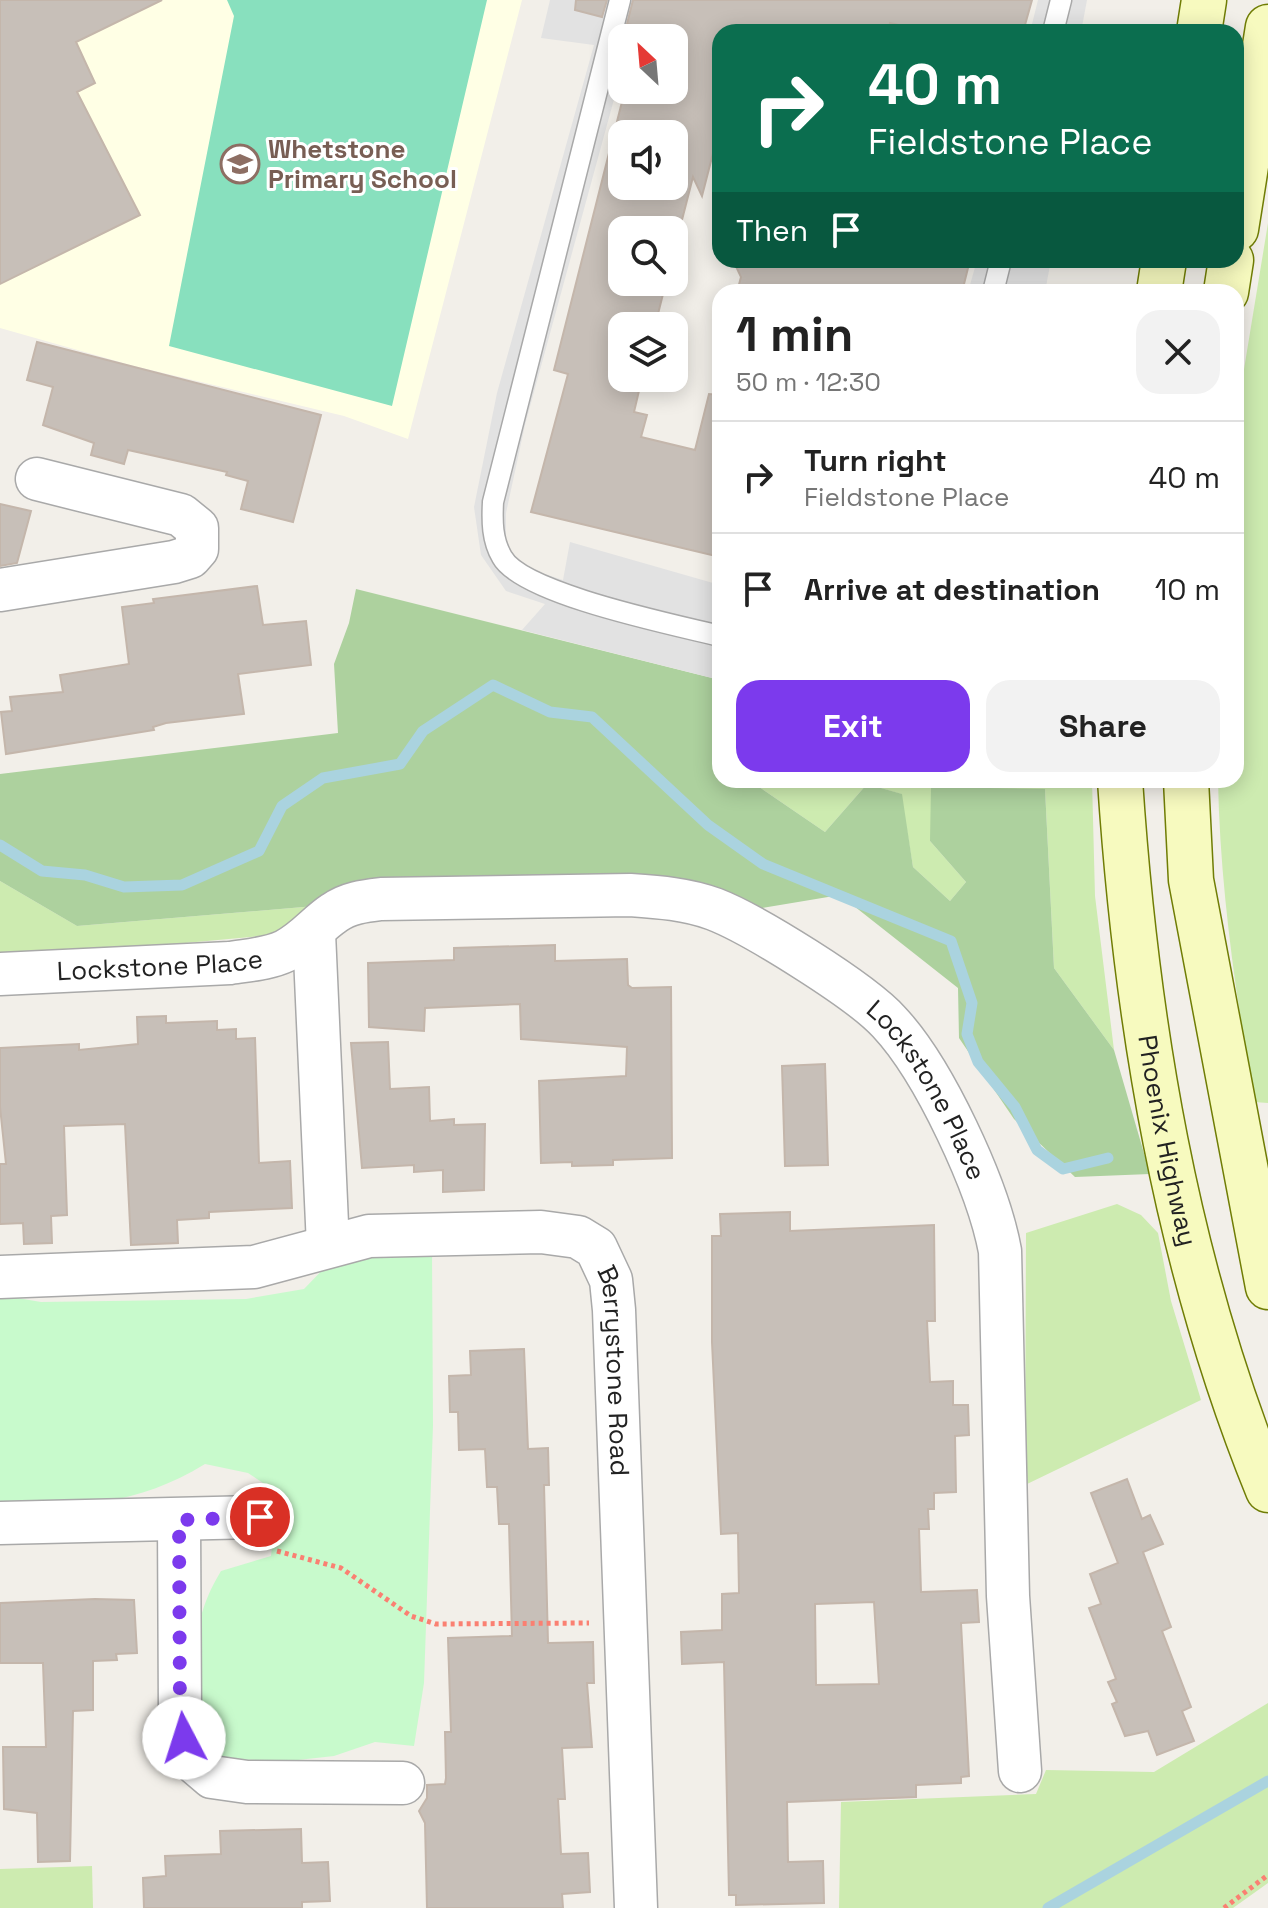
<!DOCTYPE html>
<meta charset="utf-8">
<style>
body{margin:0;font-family:"Space Grotesk",sans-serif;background:#f2f2f2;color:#222;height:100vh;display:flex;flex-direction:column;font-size:30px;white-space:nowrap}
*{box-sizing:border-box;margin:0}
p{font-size:26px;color:#767676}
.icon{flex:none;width:44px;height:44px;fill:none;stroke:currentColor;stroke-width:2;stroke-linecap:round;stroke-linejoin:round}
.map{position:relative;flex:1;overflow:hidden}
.side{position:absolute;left:712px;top:284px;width:532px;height:504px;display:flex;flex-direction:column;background:#fff;border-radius:24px;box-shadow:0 4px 20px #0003}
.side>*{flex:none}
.hud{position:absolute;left:712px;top:24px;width:532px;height:244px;border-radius:24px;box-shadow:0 4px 20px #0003;background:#0b6e4f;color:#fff;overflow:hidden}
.needle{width:52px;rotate:334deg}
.buttons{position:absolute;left:608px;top:24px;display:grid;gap:16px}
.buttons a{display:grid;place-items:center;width:80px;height:80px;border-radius:16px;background:#fff;box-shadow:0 4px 20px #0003;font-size:40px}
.pin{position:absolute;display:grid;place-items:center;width:68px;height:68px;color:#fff;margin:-34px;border:4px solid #fff;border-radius:50%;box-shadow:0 2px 8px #0007}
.me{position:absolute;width:88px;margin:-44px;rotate:355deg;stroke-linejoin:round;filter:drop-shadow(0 0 6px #0008)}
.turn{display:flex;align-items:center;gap:28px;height:168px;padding:0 24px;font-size:36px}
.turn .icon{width:104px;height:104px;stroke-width:2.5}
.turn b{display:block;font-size:56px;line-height:68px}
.then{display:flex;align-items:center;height:76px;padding:0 24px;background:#0003;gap:16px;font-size:30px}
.round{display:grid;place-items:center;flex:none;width:84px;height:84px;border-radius:24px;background:#f2f2f2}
.head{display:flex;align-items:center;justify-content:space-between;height:136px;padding:0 24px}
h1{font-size:48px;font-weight:800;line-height:60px}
.button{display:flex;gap:16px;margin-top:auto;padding:16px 24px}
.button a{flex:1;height:92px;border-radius:24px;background:#7c3aed;color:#fff;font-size:32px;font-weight:800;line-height:92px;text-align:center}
.button a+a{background:#f2f2f2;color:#222}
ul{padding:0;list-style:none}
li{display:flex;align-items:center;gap:24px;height:112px;padding:0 24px;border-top:2px solid #e0e0e0}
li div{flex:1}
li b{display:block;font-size:30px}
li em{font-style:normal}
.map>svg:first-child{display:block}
</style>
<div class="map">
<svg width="1268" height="1908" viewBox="0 0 1268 1908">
<rect width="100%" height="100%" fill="#f2efe9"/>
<polygon fill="#ffffe5" points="0,0 522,0 408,439 344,416 134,366 0,328"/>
<g fill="#cdebb0">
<path d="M1268 223V1103L1254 1102C1236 995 1220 888 1218 780H1236V418Z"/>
<polygon points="749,780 1092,780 1095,896 1114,1050 1054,968 1045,789 930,841 966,882 950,901 913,867 901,794 867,784 825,832"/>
<polygon points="0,881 77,926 315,906 271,935 0,960"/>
<polygon points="1117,1204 1141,1215 1158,1233 1171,1301 1201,1400 1025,1485 1026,1233"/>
<polygon points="1268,1703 1268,1883 1233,1908 839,1908 841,1802 1036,1794 1046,1770 1154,1772"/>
<polygon points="92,1866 93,1908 0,1908 0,1869"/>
</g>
<polygon fill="#add19e" points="356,589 720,680 720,780 749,780 825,832 867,784 902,794 913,867 950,901 966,882 930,841 931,787 1045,789 1054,968 1114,1050 1150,1174 1075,1177 1014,1119 959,1038 958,988 840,895 756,909 315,906 77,926 0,881 0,774 338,733 334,664 349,623"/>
<path fill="#c8facc" d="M432 1250 433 1425 424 1683 414 1746 375 1742 334 1756 289 1761 224 1759 201 1740C196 1674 185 1630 221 1571L271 1556 278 1493 248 1473 205 1464C136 1506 79 1507 0 1507V1295L41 1302 246 1299 304 1289 334 1258Z"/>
<polygon fill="#88e0be" points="227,0 487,0 392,406 169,346 234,16"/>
<g fill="#e2e2e2">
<polygon points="550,0 641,0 631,38 622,38 622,70 525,425 506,513 506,548 532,570 563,580 570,542 720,585 717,606 720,607 720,680 522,630 545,604 506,591 481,555 474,507 497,393 594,45 541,38"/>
<polygon points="1038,0 1087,0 1081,32 1030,32"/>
<polygon points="977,260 1051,260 1045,292 968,292"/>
</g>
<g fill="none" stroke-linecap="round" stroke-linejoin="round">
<g stroke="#aad3df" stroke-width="11">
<polyline points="0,845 42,871 85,875 124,887 182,885 259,851 282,806 323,778 400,764 423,731 493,685 550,712 592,717 708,825 763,864 951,941 972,1003 967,1034 978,1062 1015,1107 1037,1150 1063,1169 1108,1158"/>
<polyline points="1048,1908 1268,1781"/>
</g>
</g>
<g fill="#c7bfb8" stroke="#c4b6ab" stroke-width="2" fill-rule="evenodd">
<polygon points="0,0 162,0 76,42 95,83 77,92 140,215 0,284"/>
<polygon points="576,0 607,0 602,17 575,10"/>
<path d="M633 0H1032L1023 32H928L890 23 888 32H720V126L702 196 693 177 674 251V230H622V282H666L655 326H622V378H642L634 412 647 415 641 437 695 450 709 394 720 395V557L531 512 568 374 554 370 625 90H674V38H639L641 27 627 24ZM622 134H674V186H622Z"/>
<polygon points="733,260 970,260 962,292 737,292 741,277"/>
<polygon points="37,342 321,415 293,522 241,509 248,481 226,475 227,472 128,450 124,464 91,455 94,443 43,425 53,387 27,380"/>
<polygon points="0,504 31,511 17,563 0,566"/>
<polygon points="257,586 263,625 306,621 311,665 238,674 244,714 166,723 153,727 154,730 6,754 1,712 12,711 10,697 63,692 60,675 129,664 122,607 154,603 153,599"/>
<polygon points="555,945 555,961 627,959 628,985 632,988 671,987 672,1158 613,1160 613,1165 572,1166 572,1162 541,1163 539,1081 626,1076 627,1047 521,1039 520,1004 425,1008 424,1031 369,1027 368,963 454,960 454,948"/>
<polygon points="166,1016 166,1023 217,1021 217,1030 236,1029 236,1039 255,1038 259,1163 290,1161 292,1208 209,1212 209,1218 177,1220 178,1243 131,1245 125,1124 64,1126 67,1215 51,1216 52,1243 24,1244 23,1223 0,1224 0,1164 6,1164 0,1107 0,1048 79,1044 79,1050 138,1044 137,1017"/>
<polygon points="388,1042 390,1089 429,1087 430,1121 454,1119 454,1125 485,1124 484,1190 443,1192 443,1170 414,1172 414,1165 362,1168 351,1043"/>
<polygon points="825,1064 828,1165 785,1166 782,1066"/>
<path d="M790 1212V1231L934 1225 935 1321H927L930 1382 953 1381V1405H968L969 1435 955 1436 956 1492 934 1493V1509H928L929 1529H919L921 1592 977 1590 979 1622 961 1623 969 1776 961 1777V1783L916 1785V1797L787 1802 788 1862 823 1861 824 1903 736 1905V1895H729L724 1662 682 1664 681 1632 722 1630V1594L739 1593 738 1533 721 1534 712 1342V1236H721L720 1214ZM874 1602 879 1684 816 1685 815 1604Z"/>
<polygon points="524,1349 528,1449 548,1448 549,1485 544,1485 548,1643 593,1642 594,1683 587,1683 592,1747 562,1748 565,1799 558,1799 561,1854 588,1853 590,1892 562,1894 563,1908 427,1908 425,1823 419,1811 427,1798 427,1785 445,1784 446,1778 445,1732 451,1732 448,1638 512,1636 509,1524 499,1524 497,1487 487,1487 485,1449 459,1450 458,1412 450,1412 449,1376 471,1375 470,1351"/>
<polygon points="1127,1479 1142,1519 1150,1515 1163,1544 1143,1552 1171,1627 1162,1631 1191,1707 1182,1711 1194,1741 1157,1755 1148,1731 1125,1736 1112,1704 1117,1702 1108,1682 1116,1679 1089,1608 1101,1604 1090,1574 1118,1563 1091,1493"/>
<polygon points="95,1599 134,1600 137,1653 116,1654 117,1660 93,1661 93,1710 73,1711 70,1861 38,1862 37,1813 4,1809 3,1747 46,1747 43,1663 0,1663 0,1603"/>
<polygon points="301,1829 302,1863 328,1862 330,1901 302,1902 302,1908 144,1908 143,1878 166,1876 165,1856 221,1854 220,1831"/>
</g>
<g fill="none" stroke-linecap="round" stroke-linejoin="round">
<defs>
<g id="lane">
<path d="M620 0 493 502C492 521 492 540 502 557 522 594 676 625 720 636"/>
<polyline points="1053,32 1061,0"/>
<polyline points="993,292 1001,260"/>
</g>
<g id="street">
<polyline points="0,590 174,562 190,557 197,549 197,528 181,515 37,479"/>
<polyline points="314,933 328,1246"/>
<path id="s1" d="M0 974 230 963C249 960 268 959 285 951 305 941 316 925 334 913 348 903 364 901 381 899L630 895C659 897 687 899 714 909 753 924 861 991 889 1022 934 1070 988 1186 1000 1251L1008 1596 1020 1771"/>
<path id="s2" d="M0 1277 254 1267 369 1236 541 1232 578 1237 596 1248 611 1280 614 1310 636 1908"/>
<polyline points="179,1520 180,1716 192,1760 212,1777 247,1782 403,1783"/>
<polyline points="0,1523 260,1517"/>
</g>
<g id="secondary">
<polyline points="1199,32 1204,0"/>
<polyline points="1236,229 1268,27"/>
<polyline points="1159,292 1164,260"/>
<polyline points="1226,292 1231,260"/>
<path id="s3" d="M1120 780C1136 1022 1176 1264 1268 1490"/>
<polyline points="1186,780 1191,880 1268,1287"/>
</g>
</defs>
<use href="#lane" stroke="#a9a9a9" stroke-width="23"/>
<use href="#street" stroke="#a9a9a9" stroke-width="45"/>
<use href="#secondary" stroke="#707d05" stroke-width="47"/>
<g stroke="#fa8072" stroke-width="5" stroke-dasharray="4 4" stroke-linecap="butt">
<polyline points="277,1551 341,1568 411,1616 436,1624 589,1623"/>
<polyline points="1224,1908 1268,1875"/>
</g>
<use href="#lane" stroke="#fff" stroke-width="20"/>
<use href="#street" stroke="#fff" stroke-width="42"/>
<use href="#secondary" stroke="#f7fabf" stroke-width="44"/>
</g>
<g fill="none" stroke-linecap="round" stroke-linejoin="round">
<polyline stroke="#7c3aed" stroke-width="14" stroke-dasharray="0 25.2" points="184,1738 180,1716 179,1520 260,1517"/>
</g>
<defs>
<symbol id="school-ring" viewBox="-11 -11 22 22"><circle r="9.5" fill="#fff" stroke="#8d6e63" stroke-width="1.5"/><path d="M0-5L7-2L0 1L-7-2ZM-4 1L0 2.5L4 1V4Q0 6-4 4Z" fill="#8d6e63"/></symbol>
</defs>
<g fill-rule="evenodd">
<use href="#school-ring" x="218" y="142" width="44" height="44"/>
</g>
<g text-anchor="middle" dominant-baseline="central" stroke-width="6" stroke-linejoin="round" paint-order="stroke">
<g font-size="26" font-weight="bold" fill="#785e54" stroke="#fff" text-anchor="start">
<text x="268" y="149">Whetstone<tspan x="268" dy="30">Primary School</tspan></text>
</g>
<g font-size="26" fill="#222" stroke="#fff">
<text stroke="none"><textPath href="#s1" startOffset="160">Lockstone Place</textPath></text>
<text stroke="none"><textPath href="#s1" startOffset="1020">Lockstone Place</textPath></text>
<text stroke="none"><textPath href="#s3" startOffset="364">Phoenix Highway</textPath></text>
<text stroke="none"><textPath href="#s2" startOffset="730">Berrystone Road</textPath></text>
</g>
</g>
</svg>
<div class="buttons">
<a><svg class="needle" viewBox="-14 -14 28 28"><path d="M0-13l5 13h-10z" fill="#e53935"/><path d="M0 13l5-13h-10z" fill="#767676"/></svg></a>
<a><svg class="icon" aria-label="sound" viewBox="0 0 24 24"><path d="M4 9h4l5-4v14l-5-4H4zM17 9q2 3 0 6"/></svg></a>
<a><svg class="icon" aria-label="search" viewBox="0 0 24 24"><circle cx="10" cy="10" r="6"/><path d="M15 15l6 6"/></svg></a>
<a><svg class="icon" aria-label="layers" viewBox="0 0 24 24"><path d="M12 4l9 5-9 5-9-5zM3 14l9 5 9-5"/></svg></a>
</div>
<div class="pin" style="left:260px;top:1517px;background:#d93025"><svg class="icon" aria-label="arrive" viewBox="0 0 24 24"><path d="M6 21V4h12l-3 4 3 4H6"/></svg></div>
<svg class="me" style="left:184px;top:1738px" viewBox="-20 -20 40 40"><circle r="19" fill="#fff"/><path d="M0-13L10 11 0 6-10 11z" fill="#7c3aed"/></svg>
<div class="hud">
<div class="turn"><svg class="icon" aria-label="right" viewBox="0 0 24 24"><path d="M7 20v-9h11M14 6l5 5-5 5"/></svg><div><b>40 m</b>Fieldstone Place</div></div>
<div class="then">Then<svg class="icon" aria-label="arrive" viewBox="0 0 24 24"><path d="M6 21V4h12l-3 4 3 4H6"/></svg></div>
</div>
<section class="side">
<div class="head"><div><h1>1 min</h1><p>50 m · 12:30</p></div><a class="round"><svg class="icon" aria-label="close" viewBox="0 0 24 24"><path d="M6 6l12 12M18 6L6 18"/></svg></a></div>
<ul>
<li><svg class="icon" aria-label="right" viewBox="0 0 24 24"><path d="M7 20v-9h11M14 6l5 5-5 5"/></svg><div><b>Turn right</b><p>Fieldstone Place</p></div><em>40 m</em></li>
<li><svg class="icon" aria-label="arrive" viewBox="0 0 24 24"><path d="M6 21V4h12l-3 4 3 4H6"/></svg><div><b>Arrive at destination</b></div><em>10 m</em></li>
</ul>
<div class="button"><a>Exit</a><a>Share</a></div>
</section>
</div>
